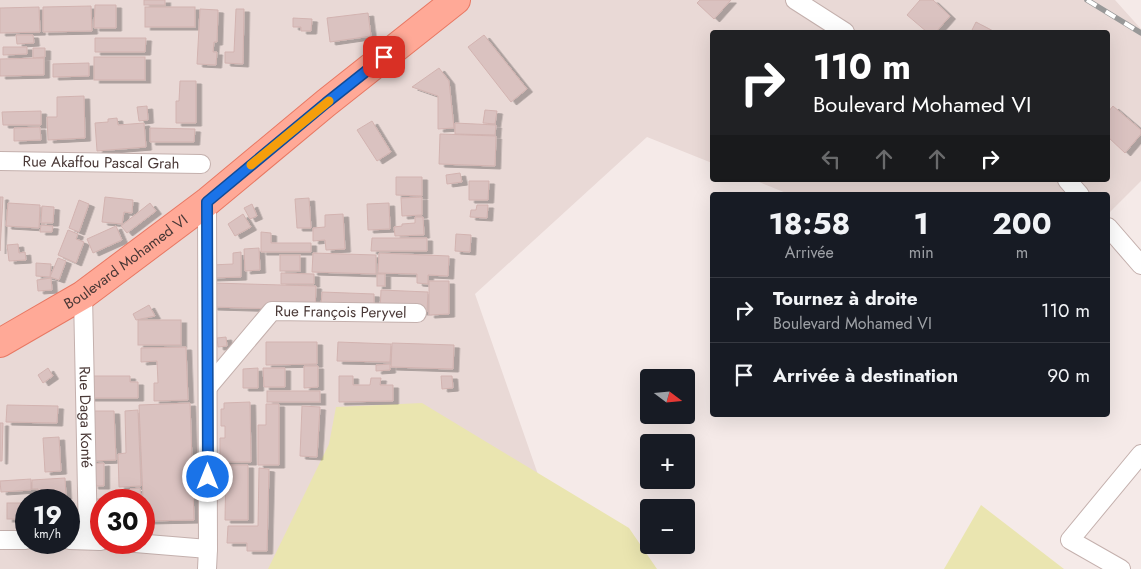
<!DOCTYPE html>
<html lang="fr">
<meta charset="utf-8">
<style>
body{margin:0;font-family:Jost,sans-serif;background:#20242c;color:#f1f3f6;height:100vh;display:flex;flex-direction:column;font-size:19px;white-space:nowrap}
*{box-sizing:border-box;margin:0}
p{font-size:16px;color:#9ea1a6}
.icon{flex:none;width:28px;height:28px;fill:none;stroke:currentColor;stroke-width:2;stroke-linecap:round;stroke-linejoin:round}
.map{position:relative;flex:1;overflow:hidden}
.side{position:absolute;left:710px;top:192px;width:400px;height:225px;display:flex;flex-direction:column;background:#171b24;border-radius:5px;box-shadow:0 5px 20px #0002}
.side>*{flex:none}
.guide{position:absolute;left:710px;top:30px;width:400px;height:152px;border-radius:5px;box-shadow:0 5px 20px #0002;background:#202124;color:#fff;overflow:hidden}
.needle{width:32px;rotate:106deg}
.tools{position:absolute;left:640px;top:369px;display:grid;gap:10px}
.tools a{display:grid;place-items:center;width:55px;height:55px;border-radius:5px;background:#171b24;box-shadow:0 5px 20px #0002;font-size:25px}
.speed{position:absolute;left:15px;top:489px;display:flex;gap:10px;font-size:25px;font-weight:700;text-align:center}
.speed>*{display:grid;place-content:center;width:65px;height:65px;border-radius:50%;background:#171b24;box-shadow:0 5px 20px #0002;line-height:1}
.speed small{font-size:12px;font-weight:400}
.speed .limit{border:8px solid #d22;background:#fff;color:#111}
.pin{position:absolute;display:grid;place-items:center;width:42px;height:42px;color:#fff;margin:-21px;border-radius:10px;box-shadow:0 2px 8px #0006}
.me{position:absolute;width:55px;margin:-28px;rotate:0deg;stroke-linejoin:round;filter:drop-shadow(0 0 4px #0008)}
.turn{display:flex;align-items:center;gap:18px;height:105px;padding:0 20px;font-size:22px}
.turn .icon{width:65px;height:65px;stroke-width:2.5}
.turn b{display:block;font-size:35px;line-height:42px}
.lanes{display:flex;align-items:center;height:48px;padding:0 20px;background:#0003;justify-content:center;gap:25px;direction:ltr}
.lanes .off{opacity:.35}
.eta{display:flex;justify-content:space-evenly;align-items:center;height:85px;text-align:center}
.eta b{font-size:30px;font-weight:700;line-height:35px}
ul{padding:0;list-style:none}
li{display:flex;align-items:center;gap:15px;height:65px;padding:0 20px;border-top:1px solid #363941}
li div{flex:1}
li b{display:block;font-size:19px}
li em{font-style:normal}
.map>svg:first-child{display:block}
</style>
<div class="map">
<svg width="1141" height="569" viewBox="0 0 1141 569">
<defs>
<filter id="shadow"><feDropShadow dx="5.5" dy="3" stdDeviation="0" flood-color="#0004"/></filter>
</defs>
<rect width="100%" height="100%" fill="#f5eae8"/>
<path fill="#e9d9d6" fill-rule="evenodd" d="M0 0H1115L1141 29V181L1108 214V195H791L754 180H1108V32H712V163L647 137 475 294 571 569H0ZM26 500H69V542H26ZM101 500H144V542H101Z"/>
<g fill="#eae5b0">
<polygon points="422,403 629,528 657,569 268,569 329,444 336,407"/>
<polygon points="981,505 1064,569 944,569"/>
</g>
<g fill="#dac2c0" stroke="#d2b3b0" filter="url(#shadow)">
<rect x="144" y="0" width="21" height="5"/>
<polygon points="700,0 731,0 714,19 697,3"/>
<polygon points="920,0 933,0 950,16 936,32 927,32 907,15"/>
<polygon points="95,5 116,5 116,28 94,28"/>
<polygon points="91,6 92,31 43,32 43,7"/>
<polygon points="39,7 40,32 0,33 0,8"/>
<rect x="145" y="7" width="50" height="20"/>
<polygon points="200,9 218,10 217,42 214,42 213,52 217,52 216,65 197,64"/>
<polygon points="236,9 244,9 243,64 225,63 225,52 234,52"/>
<polygon points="368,13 371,36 330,42 327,18"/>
<polygon points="293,18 312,19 311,31 301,31 301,27 293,27"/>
<polygon points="976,22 991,30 990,32 976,32 972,30"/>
<polygon points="16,35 33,35 34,43 17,44"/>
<polygon points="484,35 527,89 511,102 468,47"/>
<polygon points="95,38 146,38 145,52 95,52"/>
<polygon points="3,47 27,47 27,54 3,55"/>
<polygon points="33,48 45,48 45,57 33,58"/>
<rect x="94" y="57" width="51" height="23"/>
<polygon points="44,58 44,75 0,76 0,59"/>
<polygon points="89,63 89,76 53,77 53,64"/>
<polygon points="439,68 449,81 454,128 438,129 438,96 412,87"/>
<polygon points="180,81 196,81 196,123 176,123 176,101 179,101"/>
<polygon points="84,96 85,138 48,140 47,117 57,117 57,97"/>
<polygon points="147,106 148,120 139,121 137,107"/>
<polygon points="1113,106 1141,130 1141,134 1125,153 1108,137 1108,112"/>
<polygon points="485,110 497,111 495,124 483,123"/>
<polygon points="41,111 41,125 3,125 2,112"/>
<polygon points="117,118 118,125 144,123 146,147 97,151 95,123 108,122 108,119"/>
<polygon points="372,121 391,152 377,161 357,130"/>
<polygon points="455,123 496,125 495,135 455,134"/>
<polygon points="40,127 41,140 14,141 14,128"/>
<polygon points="150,128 195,129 194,142 150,142"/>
<polygon points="440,134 496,136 495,166 439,164"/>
<polygon points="460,173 462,182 447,184 446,175"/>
<polygon points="396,177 422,177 422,196 396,195"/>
<polygon points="469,181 489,181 488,200 469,200"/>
<polygon points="0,197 3,197 0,251"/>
<polygon points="105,197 133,200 132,213 124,212 122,224 102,222"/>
<polygon points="422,197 422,215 402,216 401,198"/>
<polygon points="309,198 311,228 297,228 295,199"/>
<polygon points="79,200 89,204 79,232 69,228"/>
<polygon points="8,203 40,205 39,228 6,226"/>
<polygon points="150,203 156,211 127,233 121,226"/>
<polygon points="389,203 390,229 368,230 367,204"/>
<polygon points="252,204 257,216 250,219 244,208"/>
<polygon points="477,205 488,205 487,218 470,217 471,210 476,210"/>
<polygon points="42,206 54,207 53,223 41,223"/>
<polygon points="243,214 251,227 235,236 228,224"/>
<polygon points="343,214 345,249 326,250 325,240 313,241 313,228 325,227 325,215"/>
<polygon points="415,217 423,217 424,235 395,236 394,227 402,226 402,224 415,223"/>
<polygon points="41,225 53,226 52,232 40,232"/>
<polygon points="116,226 122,240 93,253 87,239"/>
<polygon points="68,230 78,234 76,239 84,242 76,263 58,255"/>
<polygon points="261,232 271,233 271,243 311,243 311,252 261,252"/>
<polygon points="456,234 471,235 470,252 455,251"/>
<polygon points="372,238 427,238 427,251 371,251"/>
<polygon points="18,244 19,253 25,252 26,260 9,261 7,245"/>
<polygon points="259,248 260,270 245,271 244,249"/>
<polygon points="241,252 241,277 211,278 211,265 233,264 233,253"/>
<polygon points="313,253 376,255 376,274 312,272"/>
<polygon points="379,253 449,256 448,276 428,275 428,284 417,283 417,274 378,273"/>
<rect x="280" y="255" width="20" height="16"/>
<polygon points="58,258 66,261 59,280 50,277"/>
<polygon points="36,263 51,264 50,277 36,276"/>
<polygon points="281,273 314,274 314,284 281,284"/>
<rect x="377" y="274" width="8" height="12"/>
<polygon points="51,278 52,290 38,291 37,280"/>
<polygon points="429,281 449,281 449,314 429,315"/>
<polygon points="213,283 316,286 315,310 212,307"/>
<polygon points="381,290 428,292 427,312 380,311"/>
<polygon points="322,292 374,294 374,309 321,307"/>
<polygon points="149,305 155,316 136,320 133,314"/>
<rect x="138" y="320" width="43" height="25"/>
<polygon points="226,337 227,346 218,347 217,338"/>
<polygon points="266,342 317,342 317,364 266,365"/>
<polygon points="338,342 391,344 390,362 337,361"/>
<polygon points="392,343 454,345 453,369 391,367"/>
<polygon points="186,347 188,400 154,401 154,383 158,383 157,361 141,362 141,348"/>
<polygon points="390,364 390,370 376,371 376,365"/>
<polygon points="304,366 318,366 318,387 304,388"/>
<polygon points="48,368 53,376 43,383 38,375"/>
<polygon points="258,368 258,388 243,388 243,369"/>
<polygon points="263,368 285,368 285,387 264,387"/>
<polygon points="90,376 130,376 130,382 138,382 138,398 89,398"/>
<polygon points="339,376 353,376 353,385 370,385 371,378 381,378 380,385 393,385 393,401 339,402"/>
<polygon points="441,376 452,376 453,388 442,389"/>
<rect x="267" y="391" width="53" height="11"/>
<polygon points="250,402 251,462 220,462 220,438 225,438 225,426 221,426 221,409 224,409 224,403"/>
<polygon points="190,403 194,520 144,521 139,405"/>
<polygon points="266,404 279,404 279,465 258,465 258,425 266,425"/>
<polygon points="7,405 58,406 57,423 6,422"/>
<polygon points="302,406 320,407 317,457 300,456"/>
<polygon points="138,410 141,486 119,487 118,454 126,453 125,411"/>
<polygon points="90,411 114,411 116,460 91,461"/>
<polygon points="0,423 3,423 2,461 0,461"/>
<polygon points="59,437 61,471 45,472 43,438"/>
<polygon points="104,463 104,486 93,486 92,464"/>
<polygon points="226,465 248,465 248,520 225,520"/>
<polygon points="259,468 269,469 267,551 247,551 247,543 227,543 228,526 258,526"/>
<polygon points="65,478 66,496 38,498 38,489 32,489 32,480"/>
<polygon points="31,479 31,490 1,492 0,481"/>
<polygon points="140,488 141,497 130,497 130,489"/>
<polygon points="94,499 140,499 140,500 101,500 101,523 94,523"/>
<rect x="7" y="503" width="19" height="16"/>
</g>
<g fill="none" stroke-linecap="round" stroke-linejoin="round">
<defs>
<g id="street">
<polyline points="795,0 845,32"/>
<path id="s1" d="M0 161 201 164"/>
<polyline points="1067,180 1080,195"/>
<polyline points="1108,227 1141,265"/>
<path id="s2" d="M83 295 88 540"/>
<path id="s3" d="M208 387 272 311 417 313"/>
<polyline points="0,540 26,540"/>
<polyline points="69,540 101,541"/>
<polyline points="123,542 208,549"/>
<polyline points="207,569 208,549 207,202"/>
<polyline points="1121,569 1070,540 1141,454"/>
</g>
<g id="primary">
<path id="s4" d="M0 343 83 295 207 202 326 103 456 0"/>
</g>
</defs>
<use href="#street" stroke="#c4b0ad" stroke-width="20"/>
<use href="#primary" stroke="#e87863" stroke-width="30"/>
<use href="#street" stroke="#fff" stroke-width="18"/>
<use href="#primary" stroke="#ffa997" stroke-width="28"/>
<defs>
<polyline id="rail" points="1087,0 1141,33"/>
</defs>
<use href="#rail" stroke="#989898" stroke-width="5.5"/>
<use href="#rail" stroke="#fff" stroke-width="4" stroke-dasharray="11" stroke-linecap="butt"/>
</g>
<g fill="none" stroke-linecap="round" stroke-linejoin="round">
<defs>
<polyline id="route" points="208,477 207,202 326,103 384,57"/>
</defs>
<use href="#route" stroke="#114b97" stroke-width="12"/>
<use href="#route" stroke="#1a73e8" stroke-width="9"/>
<polyline stroke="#f59e0b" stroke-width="9" points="251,165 329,101"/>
</g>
<g text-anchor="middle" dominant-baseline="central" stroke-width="4.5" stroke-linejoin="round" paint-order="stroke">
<g font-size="15" fill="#493836" stroke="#fff">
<text stroke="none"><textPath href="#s1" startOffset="101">Rue Akaffou Pascal Grah</textPath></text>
<text stroke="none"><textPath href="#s4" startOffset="150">Boulevard Mohamed VI</textPath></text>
<text stroke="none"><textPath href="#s3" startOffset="168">Rue François Peryvel</textPath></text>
<text stroke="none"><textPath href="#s2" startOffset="122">Rue Daga Konté</textPath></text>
</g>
</g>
</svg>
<div class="tools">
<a><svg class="needle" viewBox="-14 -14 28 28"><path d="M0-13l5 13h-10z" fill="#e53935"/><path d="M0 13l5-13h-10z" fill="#9ea1a6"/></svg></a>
<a>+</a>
<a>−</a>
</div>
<div class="speed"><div>19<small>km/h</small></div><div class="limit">30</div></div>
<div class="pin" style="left:384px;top:57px;background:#d93025"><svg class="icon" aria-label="arrive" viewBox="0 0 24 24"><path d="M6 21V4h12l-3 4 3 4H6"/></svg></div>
<svg class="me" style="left:208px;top:477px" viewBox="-20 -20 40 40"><circle r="17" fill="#1a73e8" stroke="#fff" stroke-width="3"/><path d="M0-11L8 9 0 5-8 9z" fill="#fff"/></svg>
<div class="guide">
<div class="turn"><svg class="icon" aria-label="right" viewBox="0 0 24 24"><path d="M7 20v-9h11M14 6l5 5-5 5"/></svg><div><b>110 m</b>Boulevard Mohamed VI</div></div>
<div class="lanes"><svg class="icon off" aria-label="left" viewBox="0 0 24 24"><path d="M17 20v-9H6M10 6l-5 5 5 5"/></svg><svg class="icon off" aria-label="ahead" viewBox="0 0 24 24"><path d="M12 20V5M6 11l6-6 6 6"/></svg><svg class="icon off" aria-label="ahead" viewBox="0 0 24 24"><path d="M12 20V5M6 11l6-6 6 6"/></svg><svg class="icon" aria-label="right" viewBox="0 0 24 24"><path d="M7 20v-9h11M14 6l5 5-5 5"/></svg></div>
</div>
<section class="side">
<div class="eta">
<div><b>18:58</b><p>Arrivée</p></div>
<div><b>1</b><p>min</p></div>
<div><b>200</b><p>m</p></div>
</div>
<ul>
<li><svg class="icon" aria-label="right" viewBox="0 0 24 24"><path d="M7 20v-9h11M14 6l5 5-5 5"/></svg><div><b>Tournez à droite</b><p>Boulevard Mohamed VI</p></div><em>110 m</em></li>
<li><svg class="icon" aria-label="arrive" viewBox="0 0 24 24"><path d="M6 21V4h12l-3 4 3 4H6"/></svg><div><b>Arrivée à destination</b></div><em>90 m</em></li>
</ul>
</section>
</div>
